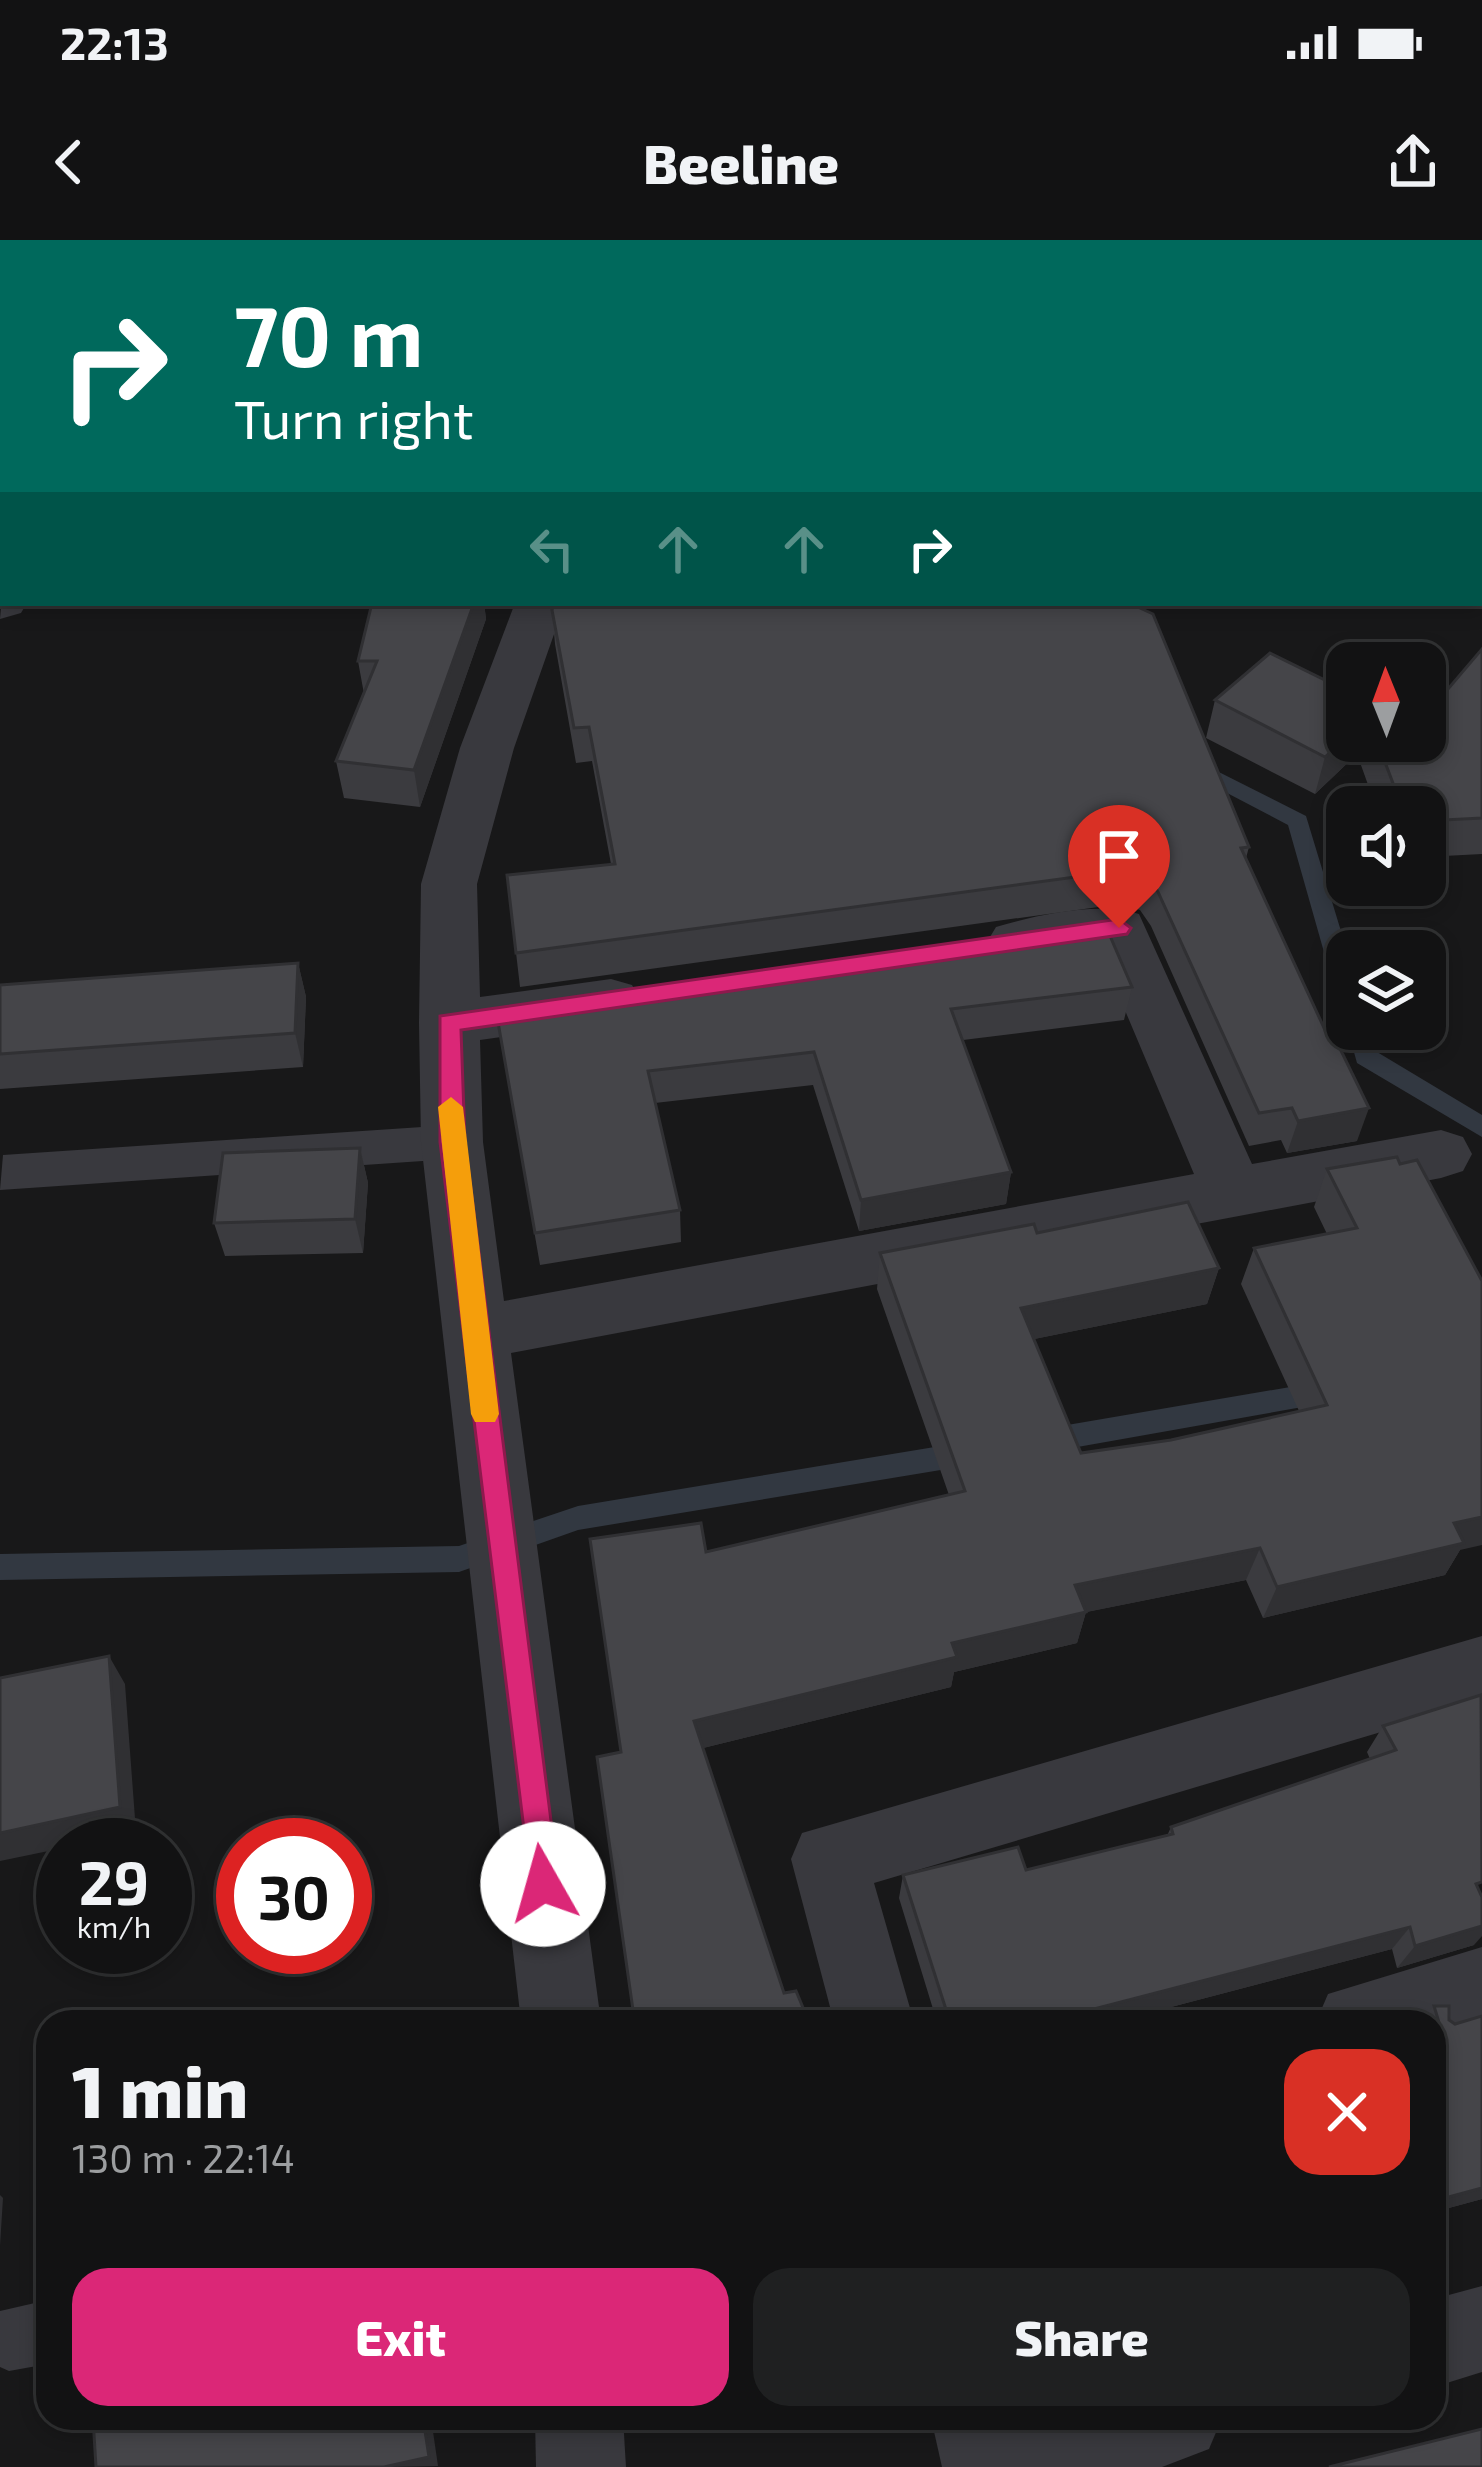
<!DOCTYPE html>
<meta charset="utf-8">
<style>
body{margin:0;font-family:"Exo 2",sans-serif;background:#1f2021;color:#f1f3f6;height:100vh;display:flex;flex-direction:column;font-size:45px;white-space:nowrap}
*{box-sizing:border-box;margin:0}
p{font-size:39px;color:#9c9ea0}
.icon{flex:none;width:66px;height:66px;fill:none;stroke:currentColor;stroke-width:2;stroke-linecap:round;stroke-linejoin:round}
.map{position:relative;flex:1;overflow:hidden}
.details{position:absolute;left:36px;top:1770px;width:1410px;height:420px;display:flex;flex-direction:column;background:#121213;border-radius:36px;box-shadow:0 6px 18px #0003,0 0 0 3px #313233}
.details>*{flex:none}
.hud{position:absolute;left:0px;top:0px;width:1482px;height:366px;box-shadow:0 6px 18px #0003,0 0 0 3px #313233;background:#00695c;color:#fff;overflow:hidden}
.needle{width:78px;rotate:359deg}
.tools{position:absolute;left:1326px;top:402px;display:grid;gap:24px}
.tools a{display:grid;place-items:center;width:120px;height:120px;border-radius:24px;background:#121213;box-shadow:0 6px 18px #0003,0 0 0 3px #313233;font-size:60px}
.speed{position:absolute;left:36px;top:1578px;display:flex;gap:24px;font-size:60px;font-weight:700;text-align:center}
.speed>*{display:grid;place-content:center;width:156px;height:156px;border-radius:50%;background:#121213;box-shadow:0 6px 18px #0003,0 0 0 3px #313233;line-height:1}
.speed small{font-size:30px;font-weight:400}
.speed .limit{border:18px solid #d22;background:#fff;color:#111}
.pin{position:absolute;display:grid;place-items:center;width:102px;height:102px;color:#fff;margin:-123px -51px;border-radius:50% 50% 50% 0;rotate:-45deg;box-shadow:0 0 12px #0007}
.pin .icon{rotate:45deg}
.me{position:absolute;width:132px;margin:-66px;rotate:353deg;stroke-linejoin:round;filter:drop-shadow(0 0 9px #0008)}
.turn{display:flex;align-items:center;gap:42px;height:252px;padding:0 36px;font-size:54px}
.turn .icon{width:156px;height:156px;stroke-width:2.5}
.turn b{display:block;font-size:84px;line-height:102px}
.lanes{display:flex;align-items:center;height:114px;padding:0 36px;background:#0003;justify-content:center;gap:60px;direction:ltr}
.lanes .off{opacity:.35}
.round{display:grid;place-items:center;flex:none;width:126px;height:126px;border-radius:36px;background:#1f2021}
.head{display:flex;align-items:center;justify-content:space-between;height:204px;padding:0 36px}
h1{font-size:72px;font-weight:800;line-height:90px}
.primary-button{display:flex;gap:24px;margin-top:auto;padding:24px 36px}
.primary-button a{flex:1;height:138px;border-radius:36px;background:#db2777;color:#fff;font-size:48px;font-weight:800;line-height:138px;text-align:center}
.primary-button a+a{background:#1f2021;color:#f1f3f6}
.status{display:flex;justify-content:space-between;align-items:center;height:84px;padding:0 60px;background:#121213;direction:ltr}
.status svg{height:33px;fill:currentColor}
header{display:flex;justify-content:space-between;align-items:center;height:156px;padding:0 36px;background:#121213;font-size:54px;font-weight:800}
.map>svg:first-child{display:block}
</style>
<div class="status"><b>22:13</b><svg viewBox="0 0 49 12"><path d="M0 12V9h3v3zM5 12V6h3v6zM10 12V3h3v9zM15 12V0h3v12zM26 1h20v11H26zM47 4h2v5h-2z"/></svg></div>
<header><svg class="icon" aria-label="back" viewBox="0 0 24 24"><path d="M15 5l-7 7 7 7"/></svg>Beeline<svg class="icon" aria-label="share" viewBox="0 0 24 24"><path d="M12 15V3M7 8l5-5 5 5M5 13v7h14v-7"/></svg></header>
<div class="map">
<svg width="1482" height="2227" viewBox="0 0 1482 2227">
<rect width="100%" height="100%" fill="#181819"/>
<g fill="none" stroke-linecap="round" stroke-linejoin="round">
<g fill="#323841" fill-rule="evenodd">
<polygon points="1193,519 1306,576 1347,711 1347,760 1335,751 1288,585 1185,531 1182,526"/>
<polygon points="1347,787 1370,789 1377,812 1482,875 1482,897 1357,823"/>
<polygon points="1325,1141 1335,1144 1339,1152 1335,1160 1325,1163 1038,1214 1028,1210 1024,1202 1028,1194 1038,1190"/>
<polygon points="971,1201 981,1205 985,1213 981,1221 971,1225 578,1290 459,1332 0,1340 0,1314 459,1306 578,1266"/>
</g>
<g fill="#39393e" fill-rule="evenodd">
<rect x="446" y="0" width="30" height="3"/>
<polygon points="452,885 468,890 474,902 468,914 452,919 0,950 3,915"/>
<polygon points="48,2060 48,2124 9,2131 0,2127 0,2071"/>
</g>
<g fill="#39393e" fill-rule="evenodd">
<polygon points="262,0 308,0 310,3 264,3"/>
<polygon points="1479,313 1482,314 1482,344 1479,344"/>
<polygon points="3,346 3,363 27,363 21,373 0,379"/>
<path d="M515 363H565L514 508 477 644 480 757 611 739 632 745 640 760 632 775 611 781 480 800 483 902 504 1061 1194 934 1100 711 1016 723 996 717 987 702 996 687C1037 675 1098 661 1139 674L1252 924 1441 890 1463 897 1472 914 1463 931 1441 938 511 1113 601 1782H521L421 902 419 783 421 644 460 508Z"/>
<polygon points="1482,1396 1482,1462 874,1643 914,1782 834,1782 791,1619 802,1593"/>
<polygon points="1482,1707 1482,1787 1434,1800 1434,1782 1316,1782 1328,1754"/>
<polygon points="1482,2046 1482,2132 1434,2147 1434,2059"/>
<polygon points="535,2178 623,2178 626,2227 536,2227"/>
<polygon points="931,2178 1222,2178 1209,2209 1162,2227 942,2227"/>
</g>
</g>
<g fill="#3b3b3f">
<polygon points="0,0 3,3 3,243 0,243"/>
<polygon points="372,363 484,363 486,379 420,567 344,558 336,521 364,454 358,421"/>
<polygon points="554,363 657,363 657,366 1249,607 1246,618 1357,901 1287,913 1281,900 1249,906 1151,686 1140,670 1120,664 520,747 507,635 611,624 592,521 576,523 555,404 552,370"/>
<polygon points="1482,409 1482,614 1425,617 1425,567 1376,567 1357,514 1315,554 1206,498 1215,460 1347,501 1425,501"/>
<polygon points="298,723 306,757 303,827 0,849 0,745"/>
<polygon points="1132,747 1124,780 963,800 1011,932 1006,964 859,991 813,845 655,863 680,970 681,1002 540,1025 498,782"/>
<polygon points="360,908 368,943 363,1013 225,1016 214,983"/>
<polygon points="1397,917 1460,1310 1445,1335 1263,1378 1246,1340 1086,1372 1077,1403 954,1432 951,1447 703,1508 634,1777 706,1312 949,1255 877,1049 880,1013 1037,993 1219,1028 1207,1064 1034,1099 1081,1213 1171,1200 1299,1171 1241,1044 1254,1008 1327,994 1314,967 1327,929"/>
<polygon points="1481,1455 1474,1705 1397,1728 1392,1709 1114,1782 937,1782 899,1658 903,1635 1026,1630 1167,1596 1171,1587 1370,1519 1367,1512 1383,1486"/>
<polygon points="1434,1766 1455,1784 1482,1776 1482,1959 1434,1972 1434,1782 1419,1782"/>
</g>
<g fill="#303033">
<polygon points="1302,0 1353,0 1348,3 1297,3"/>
<polygon points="474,363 484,363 486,379 420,567 414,530"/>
<polygon points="1347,497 1347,501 1361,501 1357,514 1315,554 1325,517"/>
<polygon points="298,723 306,757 303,827 295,793"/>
<polygon points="1369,868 1357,901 1287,913 1298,881"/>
<polygon points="360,908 368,943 363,1013 355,979"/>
<polygon points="1011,932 1006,964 859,991 861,960"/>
<polygon points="1219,1028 1207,1064 1015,1103 1021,1068"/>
<polygon points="1482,1277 1482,1305 1460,1310 1445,1335 1263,1378 1277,1347 1454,1283"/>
<polygon points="1260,1308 1246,1340 1067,1376 1075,1345"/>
<polygon points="1086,1372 1077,1403 954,1432 951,1447 695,1510 694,1481 952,1403"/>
<polygon points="109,1416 125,1444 136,1592 76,1605 63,1605 63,1608 0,1621 0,1593"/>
<polygon points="1482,1686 1482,1696 1474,1705 1397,1728 1415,1706"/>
<polygon points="1410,1687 1392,1709 1114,1782 1044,1782"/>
<polygon points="1482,1948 1482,1959 1434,1972 1434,1961"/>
<polygon points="0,1955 3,1958 0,2006"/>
<polygon points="423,2178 431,2178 438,2226 384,2227"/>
</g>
<g fill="#454549" stroke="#303033" stroke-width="3">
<polygon points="0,0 226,0 248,3 3,3 3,215 0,215"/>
<polygon points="306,0 447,0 445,3 305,3"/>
<polygon points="632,0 791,0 791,3 630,3"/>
<polygon points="1090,0 1302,0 1297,3 1085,3"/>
<polygon points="372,363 474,363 414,530 336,521 377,421 358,421"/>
<polygon points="554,363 648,363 647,367 686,363 1129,363 1153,374 1249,607 1241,608 1325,790 1331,790 1369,868 1298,881 1292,868 1259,873 1158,652 1148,636 1127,630 516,713 507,635 615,624 589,487 574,488 552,370"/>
<polygon points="1482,409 1482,578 1425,581 1425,567 1402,567 1377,501 1425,501 1425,476"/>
<polygon points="1270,413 1347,451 1347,497 1325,517 1215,460"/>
<polygon points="1104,682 1132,747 951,769 1011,932 861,960 814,812 648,831 680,970 535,993 498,782 524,779 522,765"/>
<polygon points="298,723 295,793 0,814 0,745"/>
<polygon points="360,908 355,979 214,983 223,913"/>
<polygon points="1397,917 1400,924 1417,920 1482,1041 1482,1277 1454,1283 1464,1303 1277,1347 1260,1308 1075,1345 1086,1372 952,1403 957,1417 694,1481 784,1753 796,1751 809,1782 602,1782 634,1777 597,1517 621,1512 590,1299 701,1283 706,1312 965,1251 880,1013 1034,984 1037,993 1188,962 1219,1028 1021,1068 1081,1213 1171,1200 1327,1165 1254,1008 1357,988 1327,929"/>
<polygon points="109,1416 120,1567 0,1593 0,1438"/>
<polygon points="1481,1455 1482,1642 1476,1644 1482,1657 1482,1686 1415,1706 1410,1687 1044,1782 950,1782 903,1635 1018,1607 1026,1630 1173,1594 1171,1587 1396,1510 1383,1486"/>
<polygon points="1434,1766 1449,1766 1449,1780 1455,1784 1482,1776 1482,1948 1434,1961 1434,1791 1441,1789"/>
<polygon points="93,2178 423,2178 429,2217 384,2227 96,2227"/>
<polygon points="1482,2189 1482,2227 1329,2227"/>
</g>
<polygon fill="#db2777" stroke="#8e194d" stroke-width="3" points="1119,679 1131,688 1127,694 461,790 465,902 559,1644 555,1655 543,1660 532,1655 440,902 440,776"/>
<polygon fill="#f59e0b" points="451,857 463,867 499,1174 495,1182 475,1182 471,1174 438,867"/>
</svg>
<div class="tools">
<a><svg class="needle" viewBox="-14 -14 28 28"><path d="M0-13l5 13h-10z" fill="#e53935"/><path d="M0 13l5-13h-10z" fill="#9c9ea0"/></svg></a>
<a><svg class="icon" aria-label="sound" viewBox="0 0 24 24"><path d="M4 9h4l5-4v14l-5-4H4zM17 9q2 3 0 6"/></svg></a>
<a><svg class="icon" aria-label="layers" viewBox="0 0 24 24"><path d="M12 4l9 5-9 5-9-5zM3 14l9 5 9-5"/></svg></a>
</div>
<div class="speed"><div>29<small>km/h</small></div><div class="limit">30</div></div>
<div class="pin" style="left:1119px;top:688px;background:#d93025"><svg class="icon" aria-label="arrive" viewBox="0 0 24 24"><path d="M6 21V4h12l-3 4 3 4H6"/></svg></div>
<svg class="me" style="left:543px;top:1644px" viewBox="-20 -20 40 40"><circle r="19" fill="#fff"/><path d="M0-13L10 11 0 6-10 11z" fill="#db2777"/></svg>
<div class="hud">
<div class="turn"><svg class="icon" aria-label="right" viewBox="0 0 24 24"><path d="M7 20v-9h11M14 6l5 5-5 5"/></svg><div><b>70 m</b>Turn right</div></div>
<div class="lanes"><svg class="icon off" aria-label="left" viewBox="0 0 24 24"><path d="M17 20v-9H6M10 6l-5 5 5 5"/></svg><svg class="icon off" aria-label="ahead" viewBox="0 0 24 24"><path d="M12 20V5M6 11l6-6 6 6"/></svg><svg class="icon off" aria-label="ahead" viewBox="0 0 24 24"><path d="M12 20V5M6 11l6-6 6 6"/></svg><svg class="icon" aria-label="right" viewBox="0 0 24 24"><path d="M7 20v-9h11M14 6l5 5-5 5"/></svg></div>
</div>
<section class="details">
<div class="head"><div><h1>1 min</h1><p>130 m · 22:14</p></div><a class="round" style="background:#d93025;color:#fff"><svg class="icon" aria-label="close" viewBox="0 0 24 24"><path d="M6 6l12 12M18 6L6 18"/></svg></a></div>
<div class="primary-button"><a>Exit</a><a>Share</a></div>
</section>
</div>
